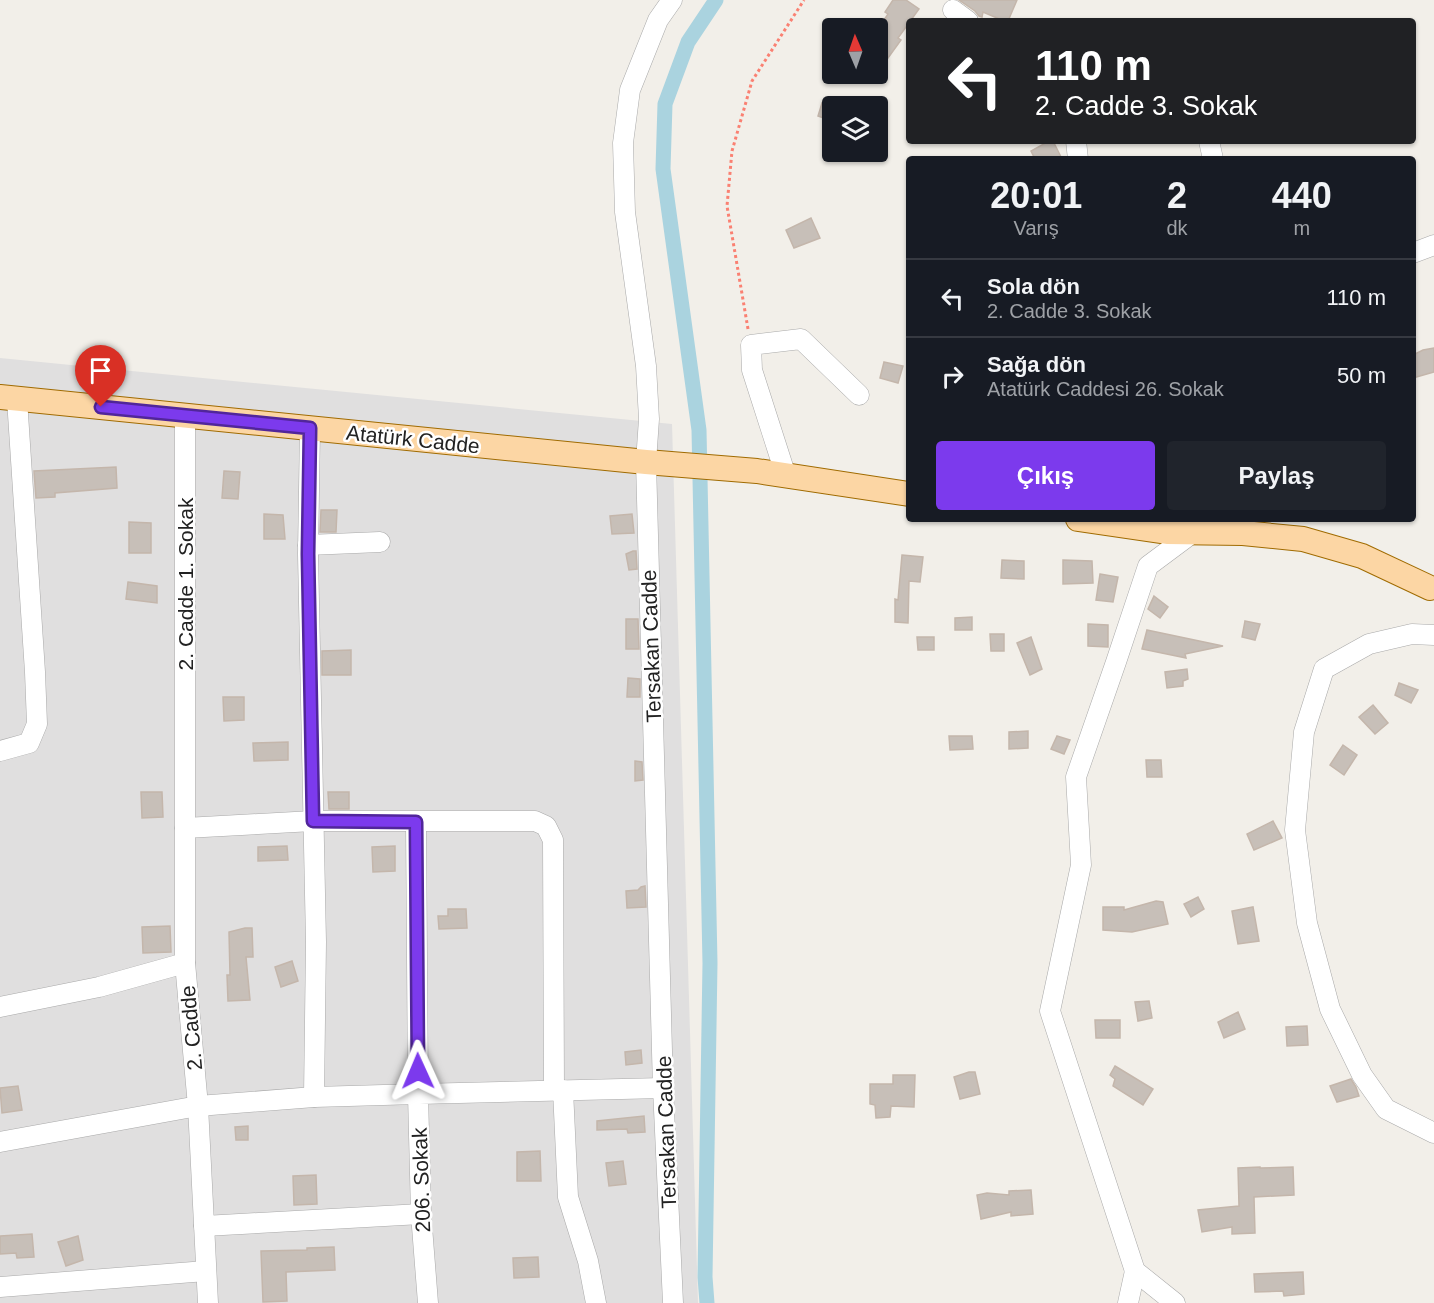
<!DOCTYPE html>
<html lang="tr">
<meta charset="utf-8">
<style>
body{margin:0;font-family:Arial,sans-serif;background:#20242c;color:#f1f3f6;height:100vh;display:flex;flex-direction:column;font-size:22px;white-space:nowrap}
*{box-sizing:border-box;margin:0}
p{font-size:20px;color:#9ea1a6}
.icon{flex:none;width:33px;height:33px;fill:none;stroke:currentColor;stroke-width:2;stroke-linecap:round;stroke-linejoin:round}
.map{position:relative;flex:1;overflow:hidden}
.drawer{position:absolute;left:906px;top:156px;width:510px;height:366px;display:flex;flex-direction:column;background:#171b24;border-radius:6px;box-shadow:0 2px 4px #0004}
.drawer>*{flex:none}
.banner{position:absolute;left:906px;top:18px;width:510px;height:126px;border-radius:6px;box-shadow:0 2px 4px #0004;background:#202124;color:#fff;overflow:hidden}
.needle{width:39px;rotate:358deg}
.tools{position:absolute;left:822px;top:18px;display:grid;gap:12px}
.tools a{display:grid;place-items:center;width:66px;height:66px;border-radius:6px;background:#171b24;box-shadow:0 2px 4px #0004;font-size:30px}
.pin{position:absolute;display:grid;place-items:center;width:51px;height:51px;color:#fff;margin:-62px -26px;border-radius:50% 50% 50% 0;rotate:-45deg;box-shadow:0 0 6px #0007}
.pin .icon{rotate:45deg}
.me{position:absolute;width:66px;margin:-33px;rotate:359deg;stroke-linejoin:round;filter:drop-shadow(0 0 4px #0008)}
.turn{display:flex;align-items:center;gap:21px;height:126px;padding:0 30px;font-size:27px}
.turn .icon{width:78px;height:78px;stroke-width:2.5}
.turn b{display:block;font-size:42px;line-height:51px}
.eta{display:flex;justify-content:space-evenly;align-items:center;height:102px;text-align:center}
.eta b{font-size:36px;font-weight:800;line-height:42px}
.primary-button{display:flex;gap:12px;margin-top:auto;padding:12px 30px}
.primary-button a{flex:1;height:69px;border-radius:6px;background:#7c3aed;color:#fff;font-size:24px;font-weight:800;line-height:69px;text-align:center}
.primary-button a+a{background:#20242c;color:#f1f3f6}
ul{padding:0;list-style:none}
li{display:flex;align-items:center;gap:18px;height:78px;padding:0 30px;border-top:2px solid #363941}
li div{flex:1}
li b{display:block;font-size:22px}
li em{font-style:normal}
.map>svg:first-child{display:block}
</style>
<div class="map">
<svg width="1434" height="1303" viewBox="0 0 1434 1303">
<rect width="100%" height="100%" fill="#f2efe9"/>
<polygon fill="#e0dfdf" points="0,358 672,424 698,1303 0,1303"/>
<g fill="none" stroke-linecap="round" stroke-linejoin="round">
<polyline stroke="#aad3df" stroke-width="15" points="707,1303 705,1277 710,963 699,430 663,169 665,104 688,42 716,0"/>
</g>
<g fill="#c7bfb8" stroke="#c4b6ab" stroke-width="1.5">
<polygon points="893,0 906,0 919,9 898,38 901,40 878,72 878,29 888,14 885,12"/>
<polygon points="959,0 1017,0 1008,21 1004,21 983,12 982,17 979,16 975,11"/>
<polygon points="822,103 832,108 832,121 818,116"/>
<polygon points="1049,141 1053,141 1062,159 1035,159 1031,151"/>
<polygon points="811,218 820,238 794,248 786,230"/>
<polygon points="1434,348 1434,372 1413,378 1413,355 1423,350"/>
<polygon points="884,362 903,366 898,383 880,378"/>
<polygon points="116,467 117,488 55,493 55,497 36,498 34,471"/>
<polygon points="224,471 240,472 238,499 222,498"/>
<polygon points="321,510 337,510 336,532 320,532"/>
<polygon points="264,514 283,515 285,539 264,539"/>
<polygon points="632,514 634,533 612,534 610,516"/>
<polygon points="129,522 151,523 151,553 129,553"/>
<polygon points="633,551 636,551 637,569 629,570 626,554"/>
<polygon points="902,555 923,557 920,582 909,581 908,623 895,622 895,599 898,600"/>
<polygon points="1002,560 1024,561 1024,579 1001,578"/>
<polygon points="1063,560 1092,561 1093,583 1063,584"/>
<polygon points="1100,574 1118,577 1113,602 1096,600"/>
<polygon points="128,582 157,586 157,603 126,599"/>
<polygon points="1154,596 1168,607 1160,618 1148,609"/>
<polygon points="972,617 972,630 955,630 955,618"/>
<polygon points="626,619 638,619 639,649 626,649"/>
<polygon points="1245,621 1260,624 1255,640 1242,637"/>
<polygon points="1088,624 1108,625 1108,647 1088,646"/>
<polygon points="1147,630 1223,646 1185,654 1186,658 1142,649"/>
<polygon points="990,634 1004,634 1004,651 991,651"/>
<polygon points="917,637 934,637 934,650 918,650"/>
<polygon points="1031,637 1042,669 1030,675 1017,643"/>
<polygon points="351,650 351,675 322,675 322,651"/>
<polygon points="1187,669 1188,679 1183,681 1183,686 1167,688 1165,672"/>
<polygon points="628,678 640,679 640,697 627,697"/>
<polygon points="1399,683 1418,690 1411,703 1395,695"/>
<polygon points="223,697 244,697 244,720 224,721"/>
<polygon points="1373,705 1388,723 1375,734 1359,717"/>
<polygon points="1028,731 1028,748 1009,749 1009,732"/>
<polygon points="949,736 972,736 973,749 950,750"/>
<polygon points="1057,736 1070,740 1064,754 1051,749"/>
<polygon points="288,742 288,760 254,761 253,743"/>
<polygon points="1343,745 1357,755 1344,775 1330,765"/>
<polygon points="1146,760 1161,760 1162,777 1147,777"/>
<polygon points="635,761 642,762 643,780 635,781"/>
<polygon points="141,792 162,792 163,817 142,818"/>
<polygon points="328,792 349,792 349,809 329,809"/>
<polygon points="1273,821 1282,838 1254,850 1247,834"/>
<polygon points="287,846 288,860 258,861 258,847"/>
<polygon points="395,846 395,871 373,872 372,847"/>
<polygon points="645,886 646,907 627,908 626,891 638,890 641,887"/>
<polygon points="1198,897 1204,909 1191,917 1184,904"/>
<polygon points="1156,901 1163,902 1168,924 1132,932 1103,930 1103,907 1124,907 1124,910"/>
<polygon points="1253,907 1259,941 1238,944 1232,911"/>
<polygon points="448,909 466,909 467,928 439,929 438,916 448,916"/>
<polygon points="170,926 171,952 143,953 142,927"/>
<polygon points="245,928 252,928 253,957 246,957 250,1000 228,1001 227,975 230,975 229,932"/>
<polygon points="292,961 298,981 281,987 275,967"/>
<polygon points="1149,1001 1152,1018 1138,1021 1135,1002"/>
<polygon points="1238,1012 1245,1029 1224,1038 1218,1022"/>
<polygon points="1095,1020 1120,1020 1120,1038 1096,1038"/>
<polygon points="1307,1026 1308,1045 1287,1046 1286,1027"/>
<polygon points="641,1050 642,1063 626,1065 625,1052"/>
<polygon points="1115,1066 1153,1089 1143,1105 1113,1086 1115,1079 1110,1075"/>
<polygon points="969,1072 975,1072 980,1094 960,1099 954,1077"/>
<polygon points="893,1075 915,1075 914,1107 891,1106 890,1117 876,1118 875,1105 870,1104 870,1084 893,1084"/>
<polygon points="1351,1079 1356,1087 1359,1096 1337,1102 1330,1086"/>
<polygon points="18,1086 22,1110 2,1113 0,1088"/>
<polygon points="644,1116 645,1132 628,1133 627,1129 597,1130 597,1121"/>
<polygon points="248,1126 248,1140 236,1140 235,1127"/>
<polygon points="540,1151 541,1181 517,1181 517,1152"/>
<polygon points="623,1161 626,1184 609,1186 606,1163"/>
<polygon points="1260,1167 1260,1168 1293,1167 1294,1195 1254,1197 1255,1233 1232,1234 1232,1227 1202,1232 1198,1210 1239,1206 1238,1168"/>
<polygon points="316,1175 317,1204 294,1205 293,1176"/>
<polygon points="1031,1190 1033,1214 1011,1216 1011,1212 981,1219 977,1195 987,1193 1009,1195 1009,1191"/>
<polygon points="32,1234 34,1257 17,1258 16,1253 0,1254 0,1236"/>
<polygon points="78,1236 83,1260 66,1266 58,1242"/>
<polygon points="334,1247 335,1270 286,1272 287,1301 263,1302 261,1251 307,1250 307,1248"/>
<polygon points="538,1257 539,1277 514,1278 513,1258"/>
<polygon points="1303,1272 1304,1294 1284,1296 1283,1291 1255,1292 1254,1274"/>
</g>
<g fill="none" stroke-linecap="round" stroke-linejoin="round">
<defs>
<g id="minor">
<polyline points="672,0 658,20 630,90 623,143 625,212 646,366 649,419 646,462 663,1088 673,1303"/>
<polyline points="953,10 968,21"/>
<polyline points="1076,141 1078,159"/>
<polyline points="1209,141 1213,159"/>
<polyline points="1413,253 1434,245"/>
<polyline points="185,416 185,963 198,1106 208,1303"/>
<polyline points="310,428 308,554 316,942 314,1097"/>
<polyline points="786,476 752,370 751,345 801,339 859,395"/>
<polyline points="308,545 380,542"/>
<polyline points="1434,635 1412,634 1369,644 1324,669 1304,732 1295,830 1307,923 1330,1009 1362,1075 1386,1109 1434,1133"/>
<polyline points="0,751 29,743 37,724 35,672 17,399"/>
<polyline points="185,828 313,821 535,821 546,826 553,840 554,1090"/>
<polyline points="0,1007 99,987 185,963"/>
<polyline points="563,1090 568,1197 588,1261 596,1303"/>
<polyline points="0,1142 198,1106 314,1097 418,1094 416,822"/>
<polyline points="204,1226 421,1214"/>
<polyline points="0,1287 206,1271"/>
<polyline points="428,1303 421,1214 418,1094 663,1088"/>
<polyline points="1128,1303 1135,1271"/>
<polyline points="1175,1303 1135,1271 1050,1011 1081,865 1076,777 1116,662 1148,566 1195,531"/>
</g>
<g id="major">
<polyline points="0,397 646,462 757,471 909,494"/>
<polyline points="1078,519 1167,532 1243,533 1303,539 1362,556 1430,588"/>
</g>
</defs>
<use href="#minor" stroke="#a9a9a9" stroke-width="21"/>
<use href="#major" stroke="#a06b00" stroke-width="26"/>
<polyline stroke="#fa8072" stroke-width="3" stroke-dasharray="3 3" stroke-linecap="butt" points="748,329 727,206 732,151 752,81 804,0"/>
<use href="#minor" stroke="#fff" stroke-width="20"/>
<use href="#major" stroke="#fcd6a4" stroke-width="24"/>
</g>
<g fill="none" stroke-linecap="round" stroke-linejoin="round">
<defs>
<polyline id="route" points="101,407 310,428 308,554 313,821 416,822 418,1071"/>
</defs>
<use href="#route" stroke="#51269a" stroke-width="15"/>
<use href="#route" stroke="#7c3aed" stroke-width="10"/>
</g>
<g text-anchor="middle" dominant-baseline="central" stroke-width="5" stroke-linejoin="round" paint-order="stroke">
<g font-size="21" fill="#222" stroke="#fff">
<text transform="translate(413 439) rotate(6)">Atatürk Cadde</text>
<text transform="translate(185 584) rotate(-90)">2. Cadde 1. Sokak</text>
<text transform="translate(651 646) rotate(-92)">Tersakan Cadde</text>
<text transform="translate(191 1028) rotate(-95)">2. Cadde</text>
<text transform="translate(666 1132) rotate(-92)">Tersakan Cadde</text>
<text transform="translate(421 1180) rotate(-92)">206. Sokak</text>
</g>
</g>
</svg>
<div class="tools">
<a><svg class="needle" viewBox="-14 -14 28 28"><path d="M0-13l5 13h-10z" fill="#e53935"/><path d="M0 13l5-13h-10z" fill="#9ea1a6"/></svg></a>
<a><svg class="icon" aria-label="layers" viewBox="0 0 24 24"><path d="M12 4l9 5-9 5-9-5zM3 14l9 5 9-5"/></svg></a>
</div>
<div class="pin" style="left:101px;top:407px;background:#d93025"><svg class="icon" aria-label="arrive" viewBox="0 0 24 24"><path d="M6 21V4h12l-3 4 3 4H6"/></svg></div>
<svg class="me" style="left:418px;top:1071px" viewBox="-20 -20 40 40"><path d="M0-17L14 15 0 8-14 15z" fill="#7c3aed" stroke="#fff" stroke-width="4"/></svg>
<div class="banner">
<div class="turn"><svg class="icon" aria-label="left" viewBox="0 0 24 24"><path d="M17 20v-9H6M10 6l-5 5 5 5"/></svg><div><b>110 m</b>2. Cadde 3. Sokak</div></div>
</div>
<section class="drawer">
<div class="eta">
<div><b>20:01</b><p>Varış</p></div>
<div><b>2</b><p>dk</p></div>
<div><b>440</b><p>m</p></div>
</div>
<ul>
<li><svg class="icon" aria-label="left" viewBox="0 0 24 24"><path d="M17 20v-9H6M10 6l-5 5 5 5"/></svg><div><b>Sola dön</b><p>2. Cadde 3. Sokak</p></div><em>110 m</em></li>
<li><svg class="icon" aria-label="right" viewBox="0 0 24 24"><path d="M7 20v-9h11M14 6l5 5-5 5"/></svg><div><b>Sağa dön</b><p>Atatürk Caddesi 26. Sokak</p></div><em>50 m</em></li>
</ul>
<div class="primary-button"><a>Çıkış</a><a>Paylaş</a></div>
</section>
</div>
